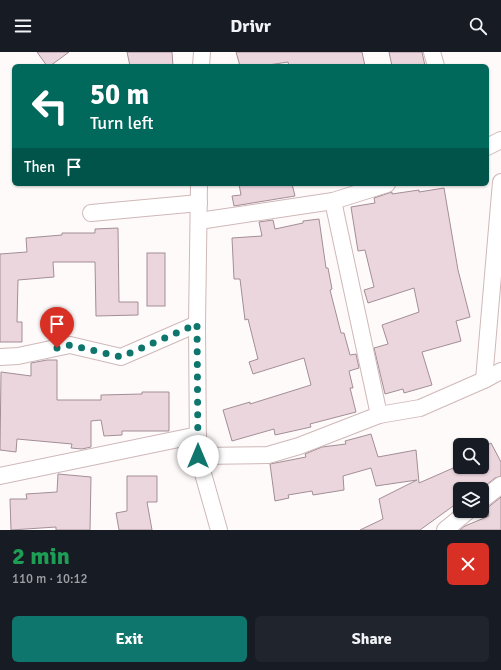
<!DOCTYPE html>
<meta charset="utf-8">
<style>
body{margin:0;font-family:Signika,sans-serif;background:#20242c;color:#f1f3f6;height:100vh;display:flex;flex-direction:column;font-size:15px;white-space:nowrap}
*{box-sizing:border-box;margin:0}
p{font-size:13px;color:#9ea1a6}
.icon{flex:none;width:22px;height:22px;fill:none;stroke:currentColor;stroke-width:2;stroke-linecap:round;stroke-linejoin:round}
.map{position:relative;height:478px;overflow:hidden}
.drawer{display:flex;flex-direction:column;background:#171b24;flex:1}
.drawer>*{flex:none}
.top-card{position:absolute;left:12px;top:12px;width:477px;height:122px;border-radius:6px;box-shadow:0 1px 3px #0004;background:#00695c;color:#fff;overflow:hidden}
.fabs{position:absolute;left:453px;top:386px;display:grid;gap:8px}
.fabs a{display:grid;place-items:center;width:36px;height:36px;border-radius:6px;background:#171b24;box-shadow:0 1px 3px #0004;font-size:20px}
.pin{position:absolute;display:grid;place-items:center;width:34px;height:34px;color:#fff;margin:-41px -17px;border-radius:50% 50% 50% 0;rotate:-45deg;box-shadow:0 0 4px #0007}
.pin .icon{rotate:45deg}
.me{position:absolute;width:44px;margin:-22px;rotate:0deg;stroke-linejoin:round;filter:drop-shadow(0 0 3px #0008)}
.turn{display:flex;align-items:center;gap:14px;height:84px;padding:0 12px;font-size:18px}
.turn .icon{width:52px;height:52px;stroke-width:2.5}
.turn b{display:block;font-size:28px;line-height:34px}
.then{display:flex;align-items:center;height:38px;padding:0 12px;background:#0003;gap:8px;font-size:15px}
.round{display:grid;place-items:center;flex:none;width:42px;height:42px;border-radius:6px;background:#20242c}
.summary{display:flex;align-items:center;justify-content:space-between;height:68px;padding:0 12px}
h1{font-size:24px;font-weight:800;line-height:30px;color:#1e9e55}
.primary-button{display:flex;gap:8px;margin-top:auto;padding:8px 12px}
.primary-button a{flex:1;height:46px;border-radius:6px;background:#0f766e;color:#fff;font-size:16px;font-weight:800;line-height:46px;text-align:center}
.primary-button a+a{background:#20242c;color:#f1f3f6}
header{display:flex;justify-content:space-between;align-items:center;height:52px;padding:0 12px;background:#171b24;font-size:18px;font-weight:800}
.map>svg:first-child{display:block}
</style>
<header><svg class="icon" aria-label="menu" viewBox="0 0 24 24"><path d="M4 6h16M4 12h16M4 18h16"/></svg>Drivr<svg class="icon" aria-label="search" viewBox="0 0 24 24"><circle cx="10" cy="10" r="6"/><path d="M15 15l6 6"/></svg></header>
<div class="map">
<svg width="501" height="478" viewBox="0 0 501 478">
<rect width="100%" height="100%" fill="#fffafa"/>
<g fill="#ecd6de" stroke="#a28e96">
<polygon points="37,0 69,0 50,14 47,14"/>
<polygon points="127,0 172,0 173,14 130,14"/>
<polygon points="236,0 362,0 365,14 289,14 288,10 262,14 240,14"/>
<polygon points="389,0 422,0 425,14 392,14"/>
<polygon points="239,132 292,132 295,144 234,154 232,144 241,143"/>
<polygon points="444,136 458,218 470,265 456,269 461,289 422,300 432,333 404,341 403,337 385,342 374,296 388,292 382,273 419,260 414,236 368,251 364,238 374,235 365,198 358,199 351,155 375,151 374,146 392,140 392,142 419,138 419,140"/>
<polygon points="319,167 326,216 328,216 332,237 330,238 341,281 344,281 350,303 356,302 359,316 349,319 353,336 350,336 356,360 310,372 311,375 275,383 274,377 232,389 223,358 250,350 250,352 311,333 304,306 253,322 249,310 258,307 248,267 245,268 240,227 234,227 232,186 262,184 259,170 273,168 275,177 303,171 303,169"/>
<polygon points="118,176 119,250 138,250 138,263 96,264 95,210 53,210 54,225 18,228 17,270 22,270 22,290 0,290 0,202 27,200 26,186 62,183 62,181 95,181 95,177"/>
<rect x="147" y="201" width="18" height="53"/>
<polygon points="47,308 57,308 57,348 101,348 101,343 142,342 142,340 169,340 169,379 122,379 122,383 104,384 101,368 91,369 91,395 82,397 71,396 72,392 17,387 16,400 0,398 1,320 31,324 31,311"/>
<polygon points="371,382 378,405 416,398 419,431 460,413 460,415 482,415 482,396 491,391 501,410 501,424 495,426 481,437 460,437 460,449 420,478 360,478 383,467 379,447 417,428 376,434 371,416 343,424 344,438 313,443 312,439 288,443 289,446 275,449 270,412 306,405 305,402 322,395 346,392 345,389"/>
<polygon points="58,422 91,425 90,478 56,478 56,475 11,478 10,447 27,447 26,442 57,440"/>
<polygon points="127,424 157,424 157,450 147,450 152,478 119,478 116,461 127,459"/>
<polygon points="501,445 501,478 460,478 465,474 489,464 486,457"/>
</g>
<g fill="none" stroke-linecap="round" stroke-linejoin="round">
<defs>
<g id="street">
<polyline points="432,0 436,14"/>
<polyline points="201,14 202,0"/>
<polyline points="487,95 501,88"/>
<polyline points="199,132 197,272 198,404 219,478"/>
<polyline points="333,149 379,363"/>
<polyline points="91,161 199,151"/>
<polyline points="199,169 333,149 387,132"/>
<polyline points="0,305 18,304 70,293 121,305 197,272"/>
<polyline points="484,328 501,130"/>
<polyline points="198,404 268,403 299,394 379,363 420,356 484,328 501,319"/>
<polyline points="0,424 198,383"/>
<polyline points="482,448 501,433"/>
<polyline points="445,478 468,459"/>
</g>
</defs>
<use href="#street" stroke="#cfb8b8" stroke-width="18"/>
<use href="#street" stroke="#fff" stroke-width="16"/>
</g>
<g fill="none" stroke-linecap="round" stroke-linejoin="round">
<polyline stroke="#0f766e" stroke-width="7" stroke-dasharray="0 12.6" points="57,296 70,293 121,305 197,272 198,404"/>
</g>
</svg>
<div class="fabs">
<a><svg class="icon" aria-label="search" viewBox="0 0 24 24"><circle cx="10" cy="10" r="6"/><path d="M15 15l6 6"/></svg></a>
<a><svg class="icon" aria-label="layers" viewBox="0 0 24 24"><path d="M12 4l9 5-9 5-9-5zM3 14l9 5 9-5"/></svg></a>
</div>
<div class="pin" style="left:57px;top:296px;background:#d93025"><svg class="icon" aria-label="arrive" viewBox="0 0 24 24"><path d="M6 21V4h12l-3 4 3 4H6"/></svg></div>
<svg class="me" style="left:198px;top:404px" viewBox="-20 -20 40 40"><circle r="19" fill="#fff"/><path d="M0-13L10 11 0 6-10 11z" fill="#0f766e"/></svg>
<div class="top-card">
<div class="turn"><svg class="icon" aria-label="left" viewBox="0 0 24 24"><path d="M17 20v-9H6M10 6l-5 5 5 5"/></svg><div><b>50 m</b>Turn left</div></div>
<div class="then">Then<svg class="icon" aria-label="arrive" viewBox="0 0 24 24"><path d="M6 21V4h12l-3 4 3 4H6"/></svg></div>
</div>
</div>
<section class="drawer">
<div class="summary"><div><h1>2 min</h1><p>110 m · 10:12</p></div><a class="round" style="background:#d93025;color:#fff"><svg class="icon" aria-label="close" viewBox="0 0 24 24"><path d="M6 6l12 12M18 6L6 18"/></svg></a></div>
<div class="primary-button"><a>Exit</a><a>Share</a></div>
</section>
